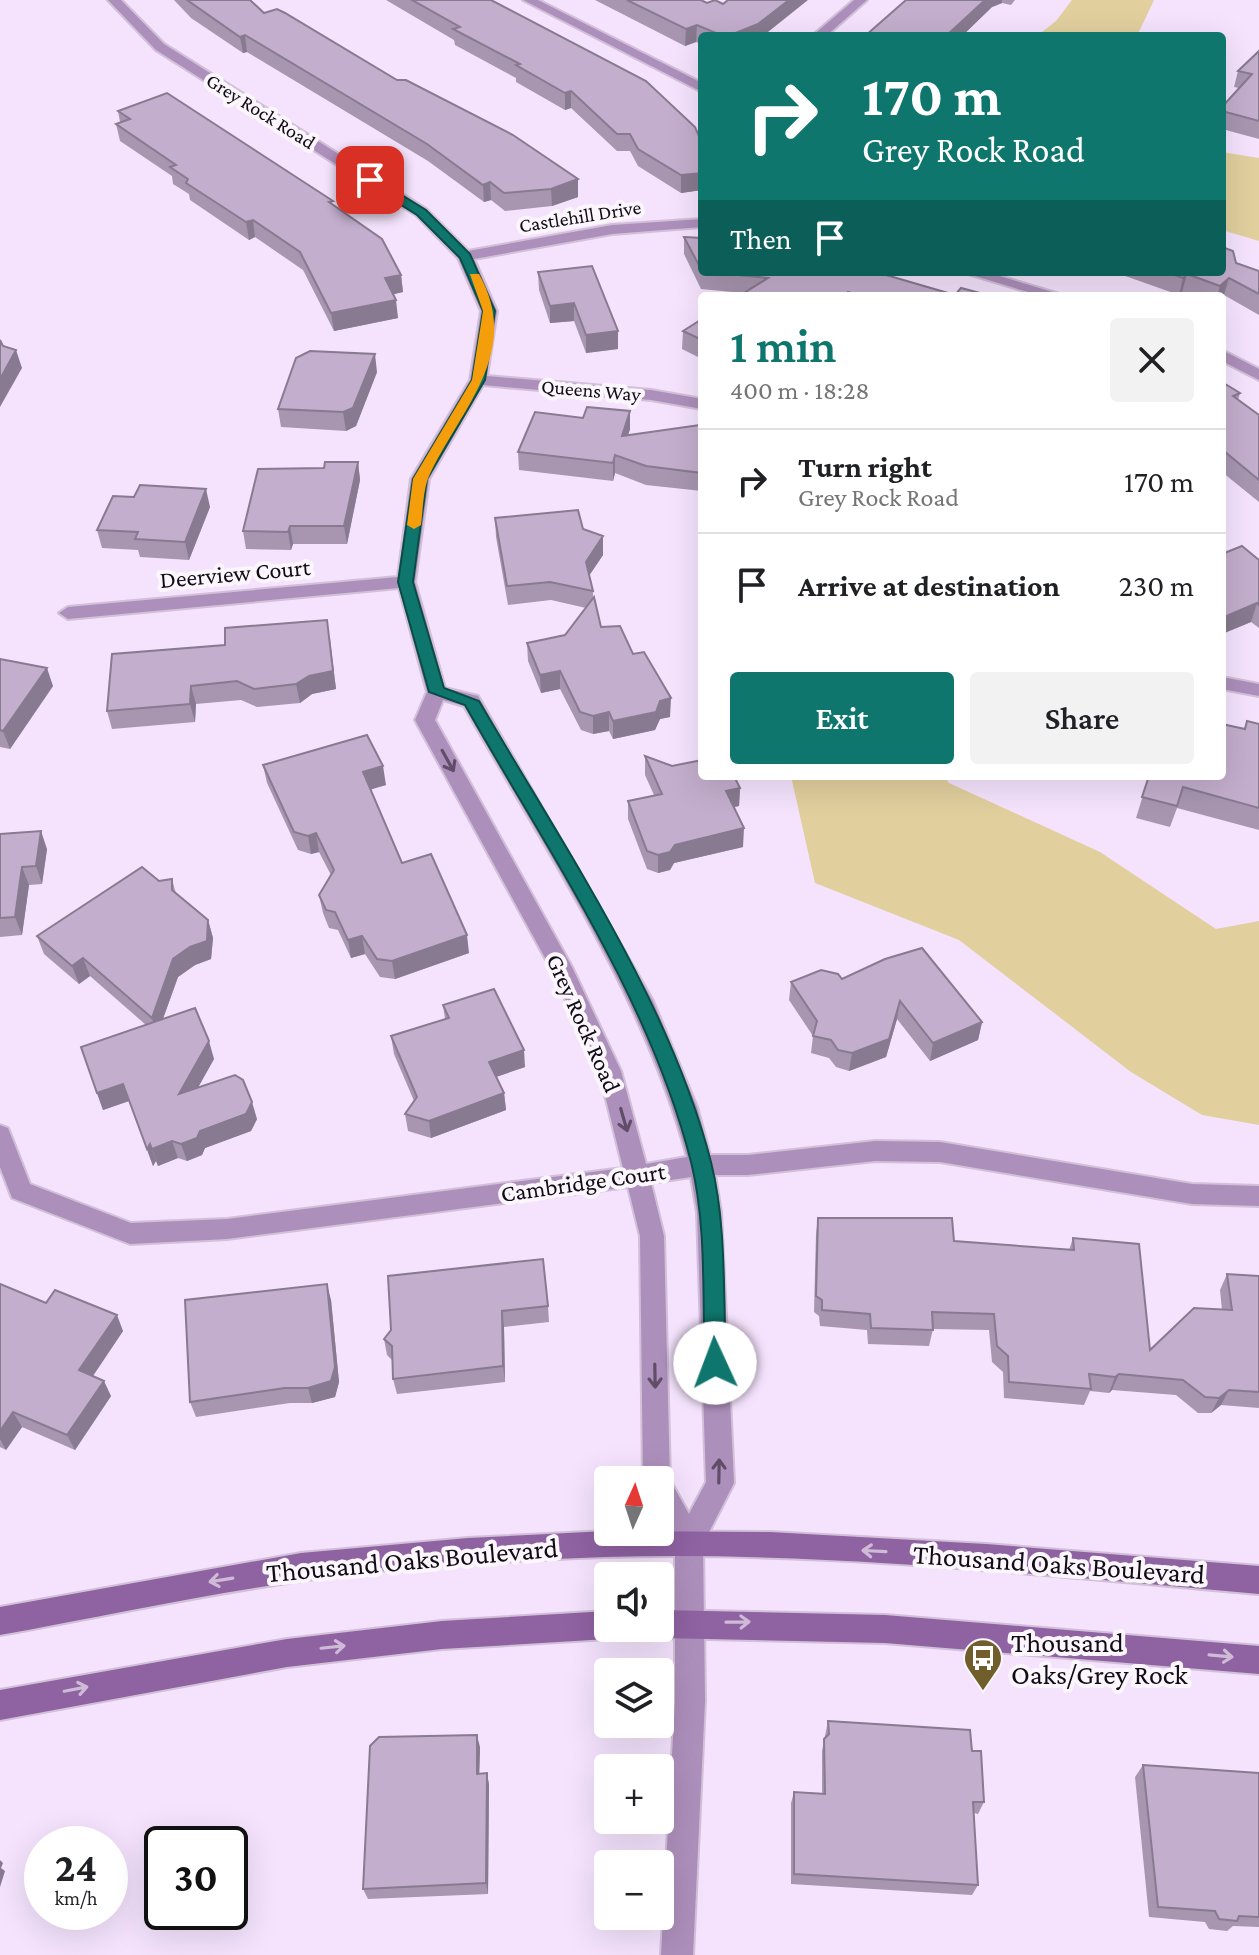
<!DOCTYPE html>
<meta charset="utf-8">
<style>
body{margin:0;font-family:"Crimson Pro",serif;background:#f2f2f2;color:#202124;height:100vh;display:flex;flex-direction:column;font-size:30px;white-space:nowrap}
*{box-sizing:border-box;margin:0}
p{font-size:26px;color:#757577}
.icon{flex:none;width:44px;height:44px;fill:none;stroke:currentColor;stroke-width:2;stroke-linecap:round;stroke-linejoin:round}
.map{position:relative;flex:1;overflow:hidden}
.panel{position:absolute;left:698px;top:292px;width:528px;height:488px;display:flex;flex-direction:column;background:#fff;border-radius:8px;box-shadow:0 8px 32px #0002}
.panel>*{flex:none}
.banner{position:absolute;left:698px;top:32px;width:528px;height:244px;border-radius:8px;box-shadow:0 8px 32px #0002;background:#0f766e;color:#fff;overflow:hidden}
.needle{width:52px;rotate:3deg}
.tools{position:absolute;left:594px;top:1466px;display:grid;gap:16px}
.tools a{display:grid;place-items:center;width:80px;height:80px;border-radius:8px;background:#fff;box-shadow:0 8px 32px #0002;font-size:40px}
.speed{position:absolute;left:24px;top:1826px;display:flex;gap:16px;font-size:40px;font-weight:700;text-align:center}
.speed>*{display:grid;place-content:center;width:104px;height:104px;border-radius:50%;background:#fff;box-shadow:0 8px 32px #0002;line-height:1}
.speed small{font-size:20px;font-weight:400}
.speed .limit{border:4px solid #111;border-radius:12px;background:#fff;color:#111}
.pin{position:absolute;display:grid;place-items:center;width:68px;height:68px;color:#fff;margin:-34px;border-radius:16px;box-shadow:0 4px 12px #0006}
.me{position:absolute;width:88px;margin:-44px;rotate:358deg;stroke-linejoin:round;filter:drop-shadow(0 0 6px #0008)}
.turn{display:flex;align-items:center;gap:28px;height:168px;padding:0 32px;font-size:36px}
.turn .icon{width:104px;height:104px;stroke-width:2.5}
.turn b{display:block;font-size:56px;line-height:68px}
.then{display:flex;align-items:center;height:76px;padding:0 32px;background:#0003;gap:16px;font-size:30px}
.round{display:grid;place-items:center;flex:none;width:84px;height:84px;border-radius:8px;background:#f2f2f2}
.head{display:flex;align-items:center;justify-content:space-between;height:136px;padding:0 32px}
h1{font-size:48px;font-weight:600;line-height:60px;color:#0f766e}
.cta{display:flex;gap:16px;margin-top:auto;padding:16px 32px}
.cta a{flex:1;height:92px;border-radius:8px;background:#0f766e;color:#fff;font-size:32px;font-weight:600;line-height:92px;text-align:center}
.cta a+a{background:#f2f2f2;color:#202124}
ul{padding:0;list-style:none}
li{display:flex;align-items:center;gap:24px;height:104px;padding:0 32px;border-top:2px solid #e0e0e0}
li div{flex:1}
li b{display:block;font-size:30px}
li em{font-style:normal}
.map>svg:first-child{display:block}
</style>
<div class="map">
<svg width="1259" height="1955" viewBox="0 0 1259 1955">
<rect width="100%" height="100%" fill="#f5e3fd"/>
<g fill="#e1cf9e">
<polygon points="1072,0 1154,0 1137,36 1037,36 1056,21"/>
<polygon points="1222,152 1259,158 1259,241 1222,230"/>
<polygon points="791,776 943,776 949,783 1100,852 1216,929 1259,921 1259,1125 1202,1115 1131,1072 959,940 815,883"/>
</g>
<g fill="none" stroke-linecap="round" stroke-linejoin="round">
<defs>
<g id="minor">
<path d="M108 0H121L164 44 426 209 468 251 612 225 702 219V227L612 234 474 259 497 311 487 376 651 390 702 399V409L651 400 483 385 429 479 415 582 445 688 478 696 653 1001 697 1107 710 1155H748L875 1141 940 1142 1192 1184 1259 1186V1206L1192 1204 940 1162 875 1161 748 1175H715L721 1212 734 1483 703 1544 705 1701 693 1955H661L675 1701V1544L660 1514V1480H643L640 1236 628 1187 227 1239 130 1244 12 1198 0 1167V1125L8 1128 30 1184 131 1223 227 1219 623 1168 599 1071 550 967 415 720 427 692 399 588 68 619 59 613 68 607 398 577 411 479 470 380 481 311 458 258 416 215 156 50ZM443 700 464 706C546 851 643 994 687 1157L646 1164 621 1071 572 967 435 720ZM691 1177 697 1212 706 1482 689 1514 670 1480 664 1236 651 1183Z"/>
<polygon points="523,0 538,0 702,83 702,92"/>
<polygon points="854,0 867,0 826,36 812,36"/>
<polygon points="962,272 986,272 1066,296 1041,296"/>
<polygon points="1222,350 1259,369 1259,380 1222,361"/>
<polygon points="1222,677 1259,684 1259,696 1222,689"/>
</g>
<g id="secondary">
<path d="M607 1531 770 1532 986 1544 1259 1566V1594C1042 1575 823 1551 605 1557 504 1561 401 1566 301 1581 200 1595 100 1617 0 1635V1607L301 1553 468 1538Z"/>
<polygon points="660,1610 885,1615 1259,1646 1259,1674 885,1643 660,1638 650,1634 647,1628 660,1628"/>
<polygon points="608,1611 608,1628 621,1628 618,1635 608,1639 442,1649 287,1667 0,1720 0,1690 287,1639 442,1621"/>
</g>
</defs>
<use href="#minor" stroke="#d1c0d8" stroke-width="4"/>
<use href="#secondary" stroke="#d1c0d8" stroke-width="4"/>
<use href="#minor" fill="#ad8fbb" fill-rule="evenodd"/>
<use href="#secondary" fill="#8f62a2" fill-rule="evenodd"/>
</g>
<g fill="#a896b0">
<polygon points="174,0 250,0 264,13 397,80 578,179 578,197 552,206 505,211 491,200 484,202 428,161 247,52 243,53 191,18"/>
<polygon points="386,0 491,0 702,143 702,190 681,193 638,166 630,151 617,151 571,108 565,110 516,82 516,78 455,45 454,40"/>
<polygon points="595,0 701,0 763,36 702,36 702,44 696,42 685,46"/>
<polygon points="906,0 1015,0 1011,5 1002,3 992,7 962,36 865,36"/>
<polygon points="1259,51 1259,139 1222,129 1222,107 1239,88 1234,87 1238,71"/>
<polygon points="118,111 334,206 401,275 403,292 393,294 398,318 334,331 303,270 255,237 249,240 190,200 189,194 173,184 172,176 120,141 116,124 120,122"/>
<polygon points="684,237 702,272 883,272 882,274 955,295 991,296 739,296 743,293 701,289 684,254"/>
<polygon points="1236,263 1259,271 1259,315 1224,295 1195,296 1182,292 1179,295 1114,272 1222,272"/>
<polygon points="538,272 618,331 618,349 586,353 574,321 550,323 539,290"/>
<polygon points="702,319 702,359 682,349 683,331"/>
<polygon points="377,372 356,426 346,431 281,427 278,409"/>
<polygon points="1222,382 1240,393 1238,400 1259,415 1259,502 1222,472"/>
<polygon points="702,425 702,491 646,485 615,473 613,481 519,470 518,452 630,429 628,435"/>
<polygon points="358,462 360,480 347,544 293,544 291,550 246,549 243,531 324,468"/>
<polygon points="210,507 189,560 140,557 138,550 102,548 97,530"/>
<polygon points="495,518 583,529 603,536 603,555 589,576 593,591 593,599 601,627 633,654 670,717 660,719 655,730 613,739 609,731 593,734 581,730 560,689 541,693 528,661 527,643 565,635 586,608 551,600 508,605 496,537"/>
<polygon points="1222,554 1259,560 1259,628 1251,622 1222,634"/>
<polygon points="330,638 336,689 312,694 300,703 257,707 241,700 196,704 195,722 112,729 107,711"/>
<polygon points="0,659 53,686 10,749 0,747"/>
<polygon points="1259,724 1259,830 1177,808 1170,827 1136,818 1149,776 1244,729"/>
<polygon points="645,756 740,788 739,806 734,807 743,847 674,863 670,870 658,873 647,869 628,819 628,801 654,795 645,775"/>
<polygon points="263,765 386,785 370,789 402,863 469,953 395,979 380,977 365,954 351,958 338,930 329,928 323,913 319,895 331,875 319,852 311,854 298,850 267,783"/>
<polygon points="0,834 47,849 42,884 29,885 22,935 0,937"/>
<polygon points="172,879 176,894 208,920 213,938 211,959 195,965 178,977 163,1019 214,1059 198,1087 257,1119 251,1131 205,1148 202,1155 187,1161 178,1158 158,1166 156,1161 153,1166 129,1101 103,1110 97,1093 146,1025 90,976 79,984 44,954 37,936 159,881"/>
<polygon points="842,979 982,1022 978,1040 930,1061 897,1019 886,1057 849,1071 836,1067 829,1058 811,1053 813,1036 789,1000 791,982"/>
<polygon points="443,1005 525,1067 496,1077 504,1093 506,1110 431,1138 408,1131 405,1114 414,1101 394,1054 391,1036 445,1019"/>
<polygon points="818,1218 954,1241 1069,1250 1073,1238 1150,1350 1222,1310 1220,1290 1227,1274 1259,1276 1259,1408 1221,1405 1211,1413 1198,1413 1176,1395 1112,1390 1109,1393 1090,1391 1084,1405 1004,1398 1003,1372 992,1362 989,1330 933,1329 929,1346 868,1344 867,1330 820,1326 819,1316 814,1312 816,1234"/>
<polygon points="388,1276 548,1306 549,1322 504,1327 505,1382 397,1394 393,1379 392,1360 387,1355 384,1339 391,1330"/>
<polygon points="0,1284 46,1303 123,1331 93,1376 111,1396 75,1450 22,1427 6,1450 0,1447"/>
<polygon points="331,1300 339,1382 335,1397 312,1403 290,1403 196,1417 190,1402"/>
<polygon points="828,1721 972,1751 984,1802 978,1814 974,1813 978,1885 972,1895 791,1884 791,1803 794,1792 822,1793 822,1751"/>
<polygon points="480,1747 479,1774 487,1773 489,1785 488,1894 368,1899 363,1889"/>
<polygon points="1143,1765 1259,1773 1259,1927 1233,1926 1227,1931 1209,1929 1205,1922 1149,1917 1135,1777"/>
</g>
<g fill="#887a90">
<polygon points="789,0 808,0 763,36 728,36"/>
<polygon points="985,0 1002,0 1002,3 992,7 962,36 946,36"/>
<polygon points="697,25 696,42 685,46 686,29"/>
<polygon points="245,35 247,52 243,53 240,37"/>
<polygon points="571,91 571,108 565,110 565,93"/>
<polygon points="702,173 702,190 681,193 681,175"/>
<polygon points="578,179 578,197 552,206 551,189"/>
<polygon points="490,182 491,200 484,202 483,185"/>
<polygon points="253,220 255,237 249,240 246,222"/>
<polygon points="1187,274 1182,292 1179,295 1183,278"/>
<polygon points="401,275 403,292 386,296 385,278"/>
<polygon points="1229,278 1224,295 1222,297 1222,296 1217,296 1220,286"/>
<polygon points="396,300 398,318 334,331 331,313"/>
<polygon points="574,303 574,321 550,323 550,306"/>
<polygon points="618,331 618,349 586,353 586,335"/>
<polygon points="16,350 22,368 0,407 0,379"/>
<polygon points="375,354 377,372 356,426 346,431 343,412"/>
<polygon points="630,411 630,429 622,454 622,436"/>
<polygon points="615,455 615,473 613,481 613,463"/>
<polygon points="358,462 360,480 347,544 344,526"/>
<polygon points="206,489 210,507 189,560 185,542"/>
<polygon points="290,526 293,544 291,550 288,532"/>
<polygon points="603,536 603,555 586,580 586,562"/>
<polygon points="1257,603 1251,622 1222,634 1222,618"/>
<polygon points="327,620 336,689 312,694 300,703 296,684"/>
<polygon points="47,668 53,686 10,749 3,731"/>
<polygon points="560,671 560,689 541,693 540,675"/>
<polygon points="191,686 196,704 195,722 190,704"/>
<polygon points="671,698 670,717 660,719 655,730 613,739 613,721 660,701"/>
<polygon points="609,712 609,731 593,734 593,716"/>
<polygon points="383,766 386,785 366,791 363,772"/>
<polygon points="740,788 739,806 725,809 726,791"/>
<polygon points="744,828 743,847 674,863 670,870 658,873 658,855 675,845"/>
<polygon points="41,831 47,849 42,884 36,866"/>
<polygon points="316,833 319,852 311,854 308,836"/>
<polygon points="22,867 29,885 22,935 15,917"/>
<polygon points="208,920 213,938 211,959 195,965 178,977 157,1035 152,1018 173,959"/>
<polygon points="467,935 469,953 395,979 392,961"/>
<polygon points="362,936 365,954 351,958 348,940"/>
<polygon points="83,958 90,976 79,984 72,966"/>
<polygon points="900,1001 897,1019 886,1057 849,1071 852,1053"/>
<polygon points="982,1022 978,1040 930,1061 933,1043"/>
<polygon points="209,1041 214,1059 185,1111 179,1094"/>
<polygon points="524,1050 525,1067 490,1079 489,1062"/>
<polygon points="123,1084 129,1101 103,1110 97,1093"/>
<polygon points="504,1093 506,1110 431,1138 429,1121"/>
<polygon points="252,1102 257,1119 251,1131 205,1148 202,1155 187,1161 181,1144 200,1131"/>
<polygon points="172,1141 178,1158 158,1166 152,1149"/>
<polygon points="150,1144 156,1161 153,1166 147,1149"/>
<polygon points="327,1284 331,1300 339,1382 335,1397 312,1403 308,1388"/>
<polygon points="502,1311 504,1327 505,1382 503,1366"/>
<polygon points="117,1315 123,1331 86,1386 79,1370"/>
<polygon points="1119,1374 1112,1390 1109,1393 1115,1377"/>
<polygon points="104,1381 111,1396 75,1450 67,1435"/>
<polygon points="1229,1390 1221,1405 1211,1413 1219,1398"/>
<polygon points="13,1412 22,1427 6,1450 0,1439 0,1431"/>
<polygon points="477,1735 480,1747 479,1786 477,1774"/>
<polygon points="487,1773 489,1785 488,1894 486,1883"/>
<polygon points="0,1860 3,1863 1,1868 5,1871 0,1887"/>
</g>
<g fill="#c3aecd" stroke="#887a90" stroke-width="2">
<polygon points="187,0 250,0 264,13 277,9 285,13 397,80 406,80 513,135 578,179 551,189 504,193 490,182 483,185 427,144 245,35 240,37"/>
<polygon points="412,0 491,0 646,81 695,127 702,143 702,173 681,175 638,149 630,134 617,134 571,91 565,93 516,65 520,64 453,29 460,27"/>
<polygon points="627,0 701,0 707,3 715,0 723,4 728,0 789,0 758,24 728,36 723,36 697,25 686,29"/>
<polygon points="906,0 985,0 946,36 865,36"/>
<polygon points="1259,51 1259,121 1222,111 1222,107 1252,74 1238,71"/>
<polygon points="167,93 333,201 329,202 382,239 401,275 385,278 396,300 331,313 300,252 253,220 246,222 186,183 188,179 170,167 176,165 116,124 130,119 118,111"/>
<polygon points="684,237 702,238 702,271"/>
<polygon points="1222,247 1233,251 1236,263 1259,271 1259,294 1229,278 1220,286 1187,274 1183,278 1167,272 1222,272"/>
<polygon points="592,266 618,331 586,335 574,303 550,306 538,272"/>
<polygon points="707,272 876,272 955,295 961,288 991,296 861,296 848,292 846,296 739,296 768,278"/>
<polygon points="702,319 702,340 683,331"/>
<polygon points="0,340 3,346 16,350 0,379"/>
<polygon points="310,351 375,354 353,408 343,412 278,409 296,358"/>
<polygon points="1222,382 1240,393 1233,396 1259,415 1259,480 1225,452 1222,451"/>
<polygon points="587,407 630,411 622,436 700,425 702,425 702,473 646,466 615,455 613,463 518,452 535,412 583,418"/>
<polygon points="325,462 358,462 344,526 290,526 288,532 243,531 258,469 324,468"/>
<polygon points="140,485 206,489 185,542 135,539 138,532 97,530 113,496 134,497"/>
<polygon points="578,510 583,529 603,536 586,562 593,591 550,582 507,586 495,518"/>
<polygon points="1242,546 1259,560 1259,605 1257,603 1222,618 1222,554"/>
<polygon points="594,597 601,627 620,626 633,654 644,652 671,698 660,701 656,712 613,721 609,712 593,716 580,712 560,671 540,675 527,643 565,635"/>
<polygon points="327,620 333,671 309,676 296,684 254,689 237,681 191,686 190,704 107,711 112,654 225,645 225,628"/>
<polygon points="0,659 47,668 3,731 0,730"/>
<polygon points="1247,721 1259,724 1259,808 1183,787 1177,806 1142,797 1149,776 1222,776 1222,724 1245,729"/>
<polygon points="367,735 383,766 363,772 402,863 431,854 467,935 392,961 377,959 362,936 348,940 335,912 326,910 319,895 334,870 316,833 308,836 294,832 263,765"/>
<polygon points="645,756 672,766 702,760 702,776 734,776 740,788 726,791 744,828 675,845 670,852 658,855 647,851 628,801 662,794"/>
<polygon points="41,831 36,866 22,867 15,917 0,918 0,834"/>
<polygon points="142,867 159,881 172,879 172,890 208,920 207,941 190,947 173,959 152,1018 83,958 72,966 37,936"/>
<polygon points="922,948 982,1022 933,1043 900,1001 889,1039 852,1053 838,1050 831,1040 813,1036 817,1021 791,982 821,970 838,974 842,979 885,959"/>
<polygon points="494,989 524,1050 489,1062 504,1093 429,1121 405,1114 417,1097 391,1036 449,1018 443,1005"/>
<polygon points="195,1008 209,1041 179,1094 235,1075 243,1080 252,1102 246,1114 200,1131 197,1138 181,1144 172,1141 152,1149 150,1144 147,1149 123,1084 97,1093 81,1047"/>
<polygon points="818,1218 952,1218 954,1241 1074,1250 1073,1238 1139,1244 1150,1350 1194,1308 1232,1310 1227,1274 1259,1276 1259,1392 1229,1390 1219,1398 1205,1397 1183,1380 1119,1374 1115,1377 1089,1374 1091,1389 1009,1382 1008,1356 997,1346 994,1314 932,1312 933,1330 871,1328 870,1314 822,1310 822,1300 816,1296"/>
<polygon points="543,1259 548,1306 502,1311 503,1366 393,1379 392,1346 384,1339 391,1330 388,1276"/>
<polygon points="0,1284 46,1303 55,1290 117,1315 79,1370 104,1381 67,1435 13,1412 0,1431"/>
<polygon points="327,1284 335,1367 331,1381 308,1388 285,1388 190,1402 185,1300"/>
<polygon points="828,1721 970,1730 972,1751 981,1751 984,1802 973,1802 978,1885 794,1874 794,1792 825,1794 824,1739 829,1734"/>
<polygon points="477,1735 477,1774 487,1773 486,1883 363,1889 370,1746 379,1737"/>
<polygon points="1143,1765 1259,1773 1259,1917 1239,1916 1237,1921 1219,1919 1215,1911 1158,1907"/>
</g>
<defs><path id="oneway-shaft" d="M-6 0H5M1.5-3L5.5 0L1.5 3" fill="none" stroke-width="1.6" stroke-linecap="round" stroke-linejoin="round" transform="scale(2)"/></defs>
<g stroke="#604d68">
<use href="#oneway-shaft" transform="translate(448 761) rotate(61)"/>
<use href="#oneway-shaft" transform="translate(624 1120) rotate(74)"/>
<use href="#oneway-shaft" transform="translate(655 1376) rotate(89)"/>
<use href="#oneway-shaft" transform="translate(719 1471) rotate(-89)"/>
</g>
<g stroke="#cfbbd8">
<use href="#oneway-shaft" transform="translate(874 1551) rotate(-177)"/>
<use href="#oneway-shaft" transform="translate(221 1580) rotate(171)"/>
<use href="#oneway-shaft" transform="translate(738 1622) rotate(-1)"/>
<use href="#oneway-shaft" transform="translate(333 1647) rotate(-6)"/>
<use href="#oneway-shaft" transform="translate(1221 1656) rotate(5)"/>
<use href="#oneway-shaft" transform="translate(76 1689) rotate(-11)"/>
</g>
<path fill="#0f766e" stroke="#0a4d48" stroke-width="2" d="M366 178H374L426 210 470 254 495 311 485 380 427 479 413 582 444 688 479 701C563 846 669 999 711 1162 727 1226 723 1297 726 1363L723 1369 715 1372 708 1369 705 1363C702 1297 707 1226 691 1162 650 999 547 850 465 705L429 692 398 582 413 479 472 380 483 311 460 258 417 215 366 183Z"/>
<path fill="#f59e0b" d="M470 274H479C523 353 460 409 429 476 423 490 423 510 421 525L414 529 407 525 413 479 472 380 483 311Z"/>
<defs>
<symbol id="bus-pin" viewBox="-11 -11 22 30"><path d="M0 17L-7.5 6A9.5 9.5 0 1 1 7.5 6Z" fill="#705f2d" stroke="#faf6fc"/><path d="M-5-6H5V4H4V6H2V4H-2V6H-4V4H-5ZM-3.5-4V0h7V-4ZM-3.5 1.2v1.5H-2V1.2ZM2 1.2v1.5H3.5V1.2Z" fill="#fff"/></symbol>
</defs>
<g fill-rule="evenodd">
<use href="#bus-pin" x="961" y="1636" width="44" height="60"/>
</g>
<g text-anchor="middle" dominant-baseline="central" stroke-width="8" stroke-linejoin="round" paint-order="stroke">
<g font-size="20" fill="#120b15" stroke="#faf6fc">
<text transform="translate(261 111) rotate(32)">Grey Rock Road</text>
<text transform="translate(580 216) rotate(-9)">Castlehill Drive</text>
<text transform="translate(591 390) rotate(5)">Queens Way</text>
</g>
<g font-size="24" fill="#120b15" stroke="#faf6fc">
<text transform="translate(235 573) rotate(-5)">Deerview Court</text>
<text transform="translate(584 1023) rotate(66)">Grey Rock Road</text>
<text transform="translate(583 1182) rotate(-8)">Cambridge Court</text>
</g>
<g font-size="28" fill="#120b15" stroke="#faf6fc">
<text transform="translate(412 1560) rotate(-5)">Thousand Oaks Boulevard</text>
<text transform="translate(1059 1564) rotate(4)">Thousand Oaks Boulevard</text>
</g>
<g font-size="28" fill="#120b15" stroke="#faf6fc" text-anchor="start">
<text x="1011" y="1642">Thousand<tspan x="1011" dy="32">Oaks/Grey Rock</tspan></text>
</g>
</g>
</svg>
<div class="tools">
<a><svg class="needle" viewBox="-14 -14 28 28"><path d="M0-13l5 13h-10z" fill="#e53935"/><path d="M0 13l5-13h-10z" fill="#757577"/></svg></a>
<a><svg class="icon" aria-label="sound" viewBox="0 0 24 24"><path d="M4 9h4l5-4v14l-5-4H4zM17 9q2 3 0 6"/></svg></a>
<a><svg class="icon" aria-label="layers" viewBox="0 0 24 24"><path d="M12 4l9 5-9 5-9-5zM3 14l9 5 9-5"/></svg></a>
<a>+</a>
<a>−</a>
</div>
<div class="speed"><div>24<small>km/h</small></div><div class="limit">30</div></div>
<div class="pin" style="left:370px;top:180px;background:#d93025"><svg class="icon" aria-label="arrive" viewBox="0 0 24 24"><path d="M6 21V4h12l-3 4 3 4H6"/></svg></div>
<svg class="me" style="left:715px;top:1363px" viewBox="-20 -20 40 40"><circle r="19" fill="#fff"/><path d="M0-13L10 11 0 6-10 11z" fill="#0f766e"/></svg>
<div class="banner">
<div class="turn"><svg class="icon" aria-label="right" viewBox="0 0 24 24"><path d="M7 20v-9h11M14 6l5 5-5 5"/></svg><div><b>170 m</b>Grey Rock Road</div></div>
<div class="then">Then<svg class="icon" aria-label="arrive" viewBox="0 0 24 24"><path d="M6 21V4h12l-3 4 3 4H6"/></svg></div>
</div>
<section class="panel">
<div class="head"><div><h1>1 min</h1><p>400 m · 18:28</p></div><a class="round"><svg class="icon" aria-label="close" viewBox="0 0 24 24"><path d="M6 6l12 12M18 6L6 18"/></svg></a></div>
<ul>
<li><svg class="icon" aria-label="right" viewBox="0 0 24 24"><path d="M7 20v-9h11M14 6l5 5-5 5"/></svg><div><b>Turn right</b><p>Grey Rock Road</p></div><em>170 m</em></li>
<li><svg class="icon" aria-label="arrive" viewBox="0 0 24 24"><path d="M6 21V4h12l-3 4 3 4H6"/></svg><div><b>Arrive at destination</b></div><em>230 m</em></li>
</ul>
<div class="cta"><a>Exit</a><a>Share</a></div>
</section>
</div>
